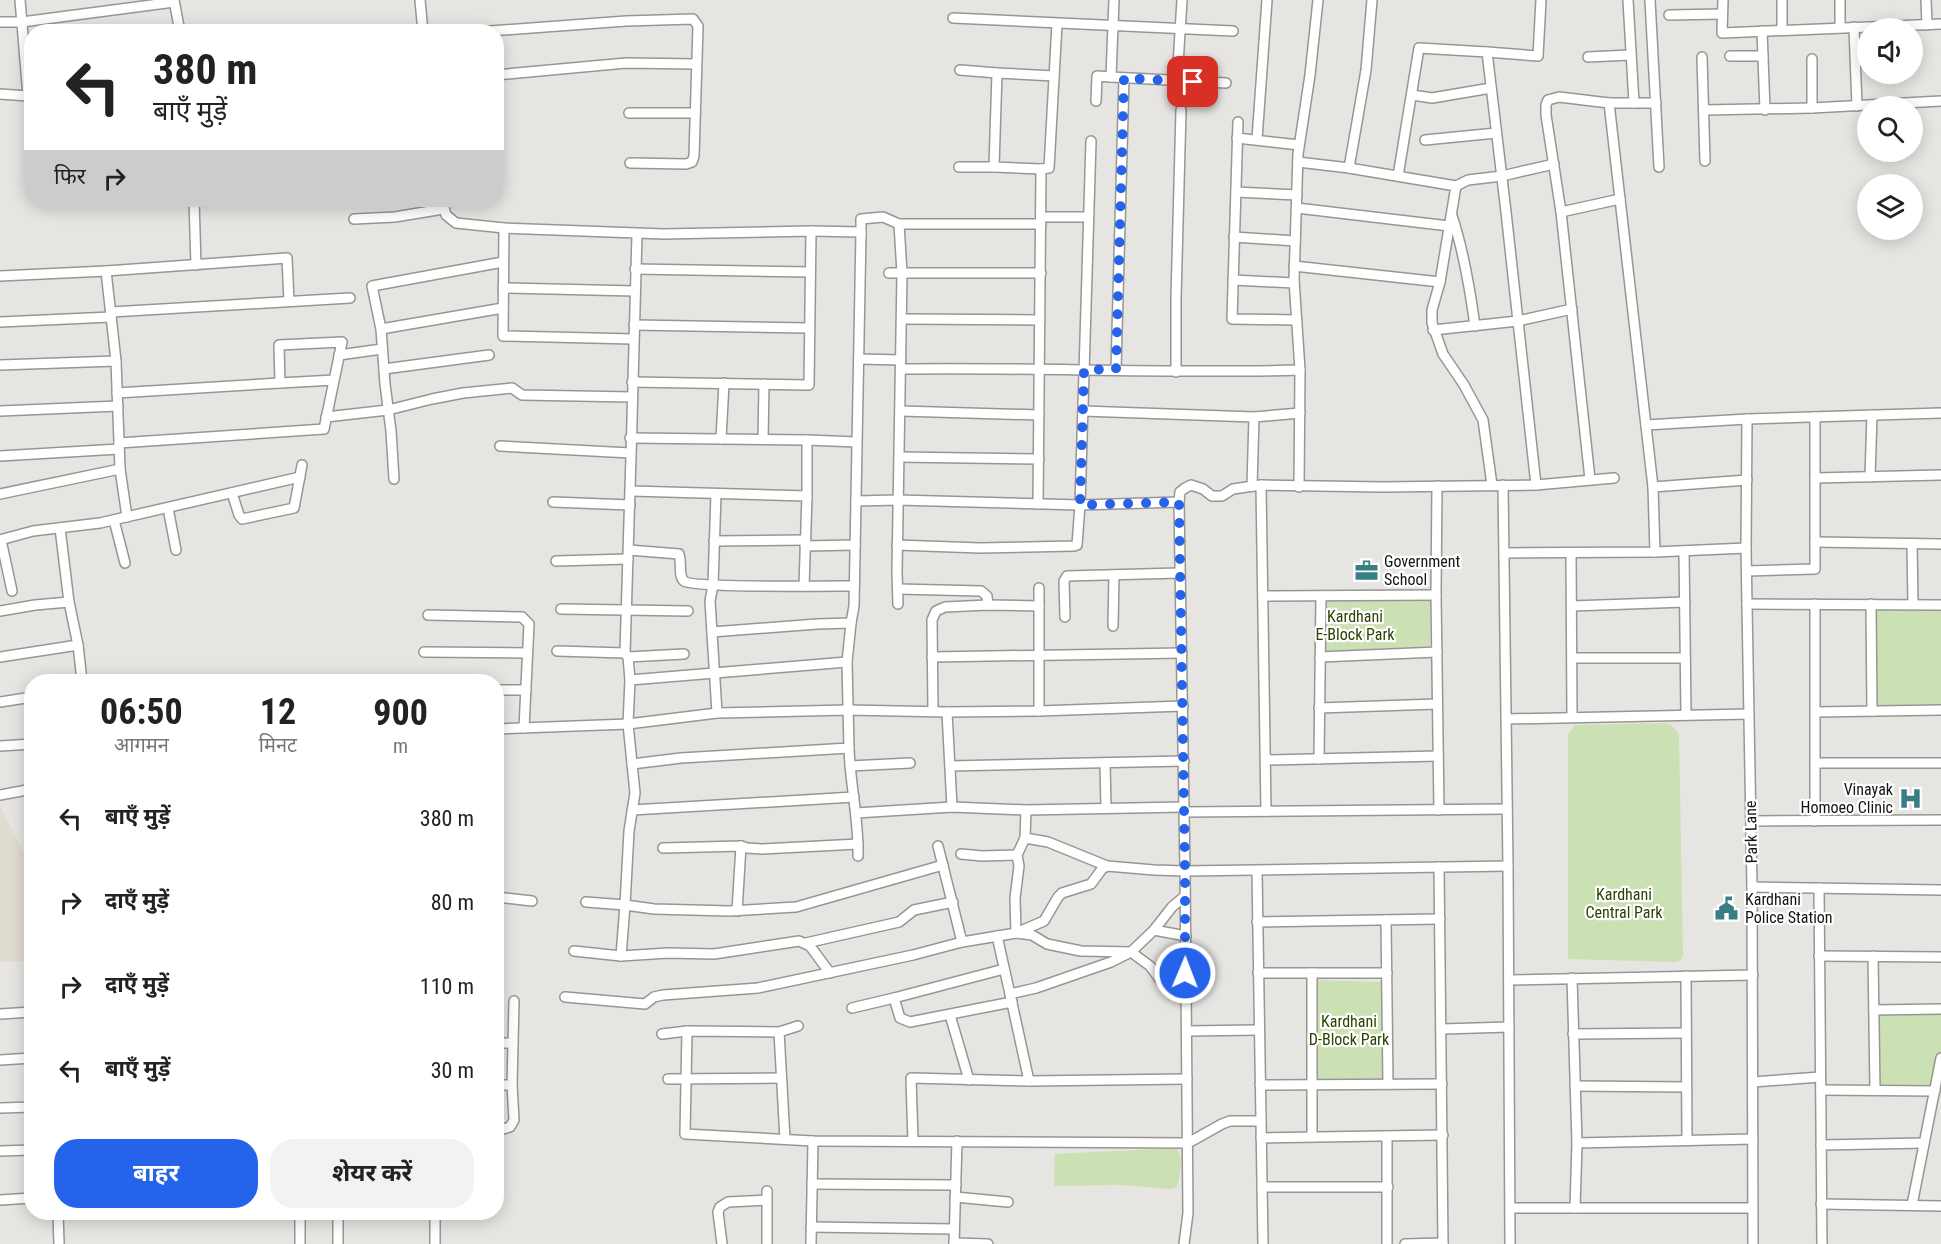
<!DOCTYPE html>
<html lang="hi">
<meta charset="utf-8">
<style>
body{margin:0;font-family:"Roboto Condensed","Noto Sans Devanagari",sans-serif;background:#f2f2f2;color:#222;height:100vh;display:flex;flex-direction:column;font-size:22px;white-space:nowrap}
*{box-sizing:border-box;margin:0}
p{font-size:20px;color:#767676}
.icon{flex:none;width:33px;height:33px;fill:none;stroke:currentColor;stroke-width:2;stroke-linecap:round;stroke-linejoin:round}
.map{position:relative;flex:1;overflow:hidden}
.drawer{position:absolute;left:24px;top:674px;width:480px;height:546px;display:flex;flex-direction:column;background:#fff;border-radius:24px;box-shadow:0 3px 15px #0003}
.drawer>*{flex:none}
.top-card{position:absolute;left:24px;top:24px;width:480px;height:183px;border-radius:24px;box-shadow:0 3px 15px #0003;background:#fff;color:#222;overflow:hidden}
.fabs{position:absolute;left:1857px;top:18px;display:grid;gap:12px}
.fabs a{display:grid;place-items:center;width:66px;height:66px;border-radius:50%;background:#fff;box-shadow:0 3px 15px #0003;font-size:30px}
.pin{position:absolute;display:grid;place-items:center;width:51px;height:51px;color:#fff;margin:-26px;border-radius:12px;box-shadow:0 3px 9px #0006}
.me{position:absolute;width:66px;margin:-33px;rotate:1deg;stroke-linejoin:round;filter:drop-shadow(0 0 4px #0008)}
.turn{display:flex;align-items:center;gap:21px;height:126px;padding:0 30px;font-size:27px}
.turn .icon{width:78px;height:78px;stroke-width:2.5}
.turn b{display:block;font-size:42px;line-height:51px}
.then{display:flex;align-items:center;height:57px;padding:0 30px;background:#0003;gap:12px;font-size:22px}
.eta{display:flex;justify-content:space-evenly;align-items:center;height:102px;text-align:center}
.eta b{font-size:36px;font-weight:700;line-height:42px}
.cta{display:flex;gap:12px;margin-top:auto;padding:12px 30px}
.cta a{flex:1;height:69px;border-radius:24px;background:#2563eb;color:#fff;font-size:24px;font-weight:700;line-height:69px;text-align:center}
.cta a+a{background:#f2f2f2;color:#222}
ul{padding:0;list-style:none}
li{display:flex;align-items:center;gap:18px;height:84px;padding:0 30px}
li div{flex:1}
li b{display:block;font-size:22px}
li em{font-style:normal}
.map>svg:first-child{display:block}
</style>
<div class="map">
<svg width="1941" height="1244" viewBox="0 0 1941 1244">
<rect width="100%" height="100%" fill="#e7e5e2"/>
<polygon fill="#e1dcd1" points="0,806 31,867 31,961 0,962"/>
<g fill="#cce1b3">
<polygon points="1430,600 1430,646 1325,652 1327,601"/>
<polygon points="1871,604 1941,605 1941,710 1872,711"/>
<polygon points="1664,723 1670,724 1679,734 1683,955 1681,960 1675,962 1568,959 1568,734 1575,725"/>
<polygon points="1316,980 1382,982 1382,1079 1316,1081"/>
<polygon points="1941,1009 1941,1058 1935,1091 1875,1090 1874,1010"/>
<path d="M1176 1148C1185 1159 1180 1174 1177 1187L1172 1189 1120 1185 1054 1186 1055 1154Z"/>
</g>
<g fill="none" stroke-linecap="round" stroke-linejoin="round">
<defs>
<g id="minor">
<polyline points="174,0 180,32"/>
<polyline points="420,0 423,32"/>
<polyline points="1114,0 1111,77 1226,83"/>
<polyline points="1650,0 1659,167"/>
<polyline points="1723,0 1722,33 1941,24"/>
<polyline points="1782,0 1782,30"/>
<polyline points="1840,0 1840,28"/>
<polyline points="1926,0 1927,25"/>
<polyline points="1669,15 1722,14"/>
<polyline points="953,18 1233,31"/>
<polyline points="0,22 22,22 174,2"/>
<polyline points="1854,27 1857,106"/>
<polyline points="1762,31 1765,110"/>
<polyline points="476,32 626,21 693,19 698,26 694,156 692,162 686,164 630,163"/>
<polyline points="1487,52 1538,56 1541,0"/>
<polyline points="1730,56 1763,56"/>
<polyline points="1588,57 1630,55"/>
<polyline points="1702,57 1705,161"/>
<polyline points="1812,59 1812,108 1941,101"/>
<polyline points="960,70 997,73 994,167 1041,169"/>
<polyline points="997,73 1054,76"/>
<polyline points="496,75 626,63 696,64"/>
<polyline points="1177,81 1182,0"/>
<polyline points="0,94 28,96 20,0"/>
<polyline points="1412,95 1432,98 1491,88"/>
<polyline points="1096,101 1097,76 1111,77"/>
<polyline points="1609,103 1634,103 1628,0"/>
<polyline points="1634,103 1656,103"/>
<polyline points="1704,110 1812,108"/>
<polyline points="629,113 695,113"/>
<polyline points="1238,122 1232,319 1296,320"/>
<polyline points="1237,138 1299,145"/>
<polyline points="1257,139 1267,0"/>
<polyline points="1425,140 1496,133"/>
<polyline points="1298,162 1349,168 1456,186 1440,282 1432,310 1432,323 1443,354 1464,385 1483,420 1492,485"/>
<polyline points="959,167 994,167"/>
<polyline points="1349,168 1366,70 1372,0"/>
<polyline points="1398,176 1419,48 1487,52 1506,212 1536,485"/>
<polyline points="1456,186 1468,180 1502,176 1554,164"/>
<polyline points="1236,192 1297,195"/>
<polyline points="194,200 196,265"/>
<polyline points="442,200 446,215 456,223 504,228 664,234 811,231 809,385 632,382"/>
<polyline points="1297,208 1449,226"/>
<polyline points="1561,212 1620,199"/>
<path d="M1452 216C1464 252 1470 289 1475 326"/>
<polyline points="1041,217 1088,217"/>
<polyline points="354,219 395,217 443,209"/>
<polyline points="504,228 503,336 633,339"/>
<polyline points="811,231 861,232 854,606 851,623"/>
<polyline points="861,237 861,219 883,217 899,224"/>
<polyline points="1234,237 1295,241"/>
<polyline points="1294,266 1440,282"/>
<polyline points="635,269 810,272"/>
<polyline points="106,271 287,258 289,301"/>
<polyline points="889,273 1041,273"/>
<polyline points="0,276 106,271 116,361 120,469 127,517"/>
<polyline points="1233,280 1294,283"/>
<polyline points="503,288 635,291"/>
<polyline points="111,312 350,298"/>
<polyline points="902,319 1040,320"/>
<polyline points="0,322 111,317"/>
<polyline points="634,325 809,328"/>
<polyline points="381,329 503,308"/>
<polyline points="1433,330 1518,321 1572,309"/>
<polyline points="339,355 382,349"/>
<polyline points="859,359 901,360"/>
<polyline points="0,365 116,361"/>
<polyline points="384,369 489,355"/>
<path d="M901 369C1034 367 1167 374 1300 370"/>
<polyline points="1116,369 1124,78"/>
<polyline points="1176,372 1176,298 1181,110"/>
<polyline points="117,393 280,383"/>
<polyline points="0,411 118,406"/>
<polyline points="901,411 1039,415"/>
<polyline points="1083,411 1254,417 1300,413"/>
<polyline points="326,417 388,410 432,399 463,393 512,388 522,395 632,397"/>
<polyline points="1747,419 1746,548 1752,887 1753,1244"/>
<polyline points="1646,425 1747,419 1941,413"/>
<polyline points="630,438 807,440 856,442"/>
<polyline points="721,439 724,383"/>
<polyline points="763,439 764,384"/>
<polyline points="119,443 324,429 342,342 279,345 280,383 334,380"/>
<polyline points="500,446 630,453"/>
<polyline points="0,456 119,449"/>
<polyline points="899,457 1039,459"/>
<polyline points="1870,477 1872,415"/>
<polyline points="1815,478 1941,475"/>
<polyline points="394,479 391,431 385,384 381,329 372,286 503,262"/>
<polyline points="1590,479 1561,212 1546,115 1546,105 1548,100 1559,97 1609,103 1653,487 1655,552"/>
<polyline points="1261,485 1266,811"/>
<polyline points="1503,485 1508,866 1510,1244"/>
<polyline points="1252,486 1254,417"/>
<polyline points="1437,486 1436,595 1439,810"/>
<polyline points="1299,487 1300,370 1294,280 1298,154 1310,75 1318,0"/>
<polyline points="1653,487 1747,480"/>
<polyline points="631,491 807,496"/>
<polyline points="232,493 239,515 242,519 294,508 302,465"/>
<polyline points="0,494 120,469"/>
<polyline points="716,494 713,585 710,601 717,713"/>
<polyline points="856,501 898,500 1080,505 1179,502"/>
<polyline points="553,502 630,505"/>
<polyline points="1038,504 1041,169 1049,168 1057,24"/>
<polyline points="168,508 176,550"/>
<polyline points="114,520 125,563"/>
<polyline points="60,528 69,602 78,645 82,681"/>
<polyline points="0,540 33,531 100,523 300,477"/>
<polyline points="1,540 12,591"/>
<polyline points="714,541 806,540"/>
<polyline points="1815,542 1941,544"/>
<polyline points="1912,544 1913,604"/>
<polyline points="897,545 980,548 1074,546 1077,545 1080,505 1091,141"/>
<polyline points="805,546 855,545"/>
<path d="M629 550 679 554C682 562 678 576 684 581 692 588 833 586 854 586"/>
<polyline points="1684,551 1686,715"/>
<polyline points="1505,553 1655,552 1746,548"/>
<polyline points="1571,553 1572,717"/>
<polyline points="556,561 628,559"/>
<polyline points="1747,571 1815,569 1815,417"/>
<polyline points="804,586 807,496 807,440"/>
<polyline points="1039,588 1039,711"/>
<polyline points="898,589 981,591 987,596 988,605"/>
<polyline points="1263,596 1436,595"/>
<polyline points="898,604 897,572 902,273 899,224 1041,224"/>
<polyline points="1747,604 1941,605"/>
<polyline points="1871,604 1872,711"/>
<polyline points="1572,606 1685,602"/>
<polyline points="561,609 688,611"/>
<polyline points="0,611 35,605 69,602"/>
<polyline points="428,615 522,617 529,624 524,728"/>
<polyline points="1065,617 1064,581 1067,576 1179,573"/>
<polyline points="1113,626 1114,575"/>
<polyline points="557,651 625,653"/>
<polyline points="424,652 527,653"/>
<polyline points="0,657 78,645"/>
<polyline points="628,657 684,654"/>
<polyline points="932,657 1182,653"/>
<polyline points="1320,657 1437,652"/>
<polyline points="1572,658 1685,658"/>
<polyline points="630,680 847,662"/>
<polyline points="496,690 526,690"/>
<polyline points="0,702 32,697"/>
<polyline points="1319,708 1437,704"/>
<polyline points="933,711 932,620 936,611 945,607 988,605 1039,606"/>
<polyline points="947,712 952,807"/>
<polyline points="1815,712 1941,710"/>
<polyline points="1506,719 1749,714"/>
<polyline points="496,729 628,724 717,713 848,710 947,712 1039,711 1183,706"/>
<polyline points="0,746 32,744"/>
<path d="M849 748C850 784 859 820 858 856"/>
<polyline points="1319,759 1321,596"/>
<polyline points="1266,760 1438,756"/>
<polyline points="1105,763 1106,808"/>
<polyline points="1815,763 1941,763"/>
<polyline points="632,764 681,758 849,748 847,662 851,623 817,624 712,632"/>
<polyline points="850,766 910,763"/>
<polyline points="950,766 1184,761"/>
<polyline points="0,795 32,789"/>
<polyline points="632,810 854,797"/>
<polyline points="1026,810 1025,838 1017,855 1019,866 1015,898 1016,933 1044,921 1058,897 1062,893 1091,884 1102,869 1107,866 1154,870 1185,871 1508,866"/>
<polyline points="1184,812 1507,809"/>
<polyline points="856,813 952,807 1026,810 1184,807"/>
<polyline points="1751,821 1941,820"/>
<polyline points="1815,821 1815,604"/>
<polyline points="1025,838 1048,842 1107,866"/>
<polyline points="938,846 962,942 1016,933 1032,935 1047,944 1081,951 1131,952 1154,930 1172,907 1185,896"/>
<polyline points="663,848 741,846 747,848 762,849 858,844"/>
<polyline points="961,854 982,856 1017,855"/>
<polyline points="1439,867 1443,1244"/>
<polyline points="1257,871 1263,1244"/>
<polyline points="1752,887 1941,890"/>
<polyline points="1819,888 1822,1244"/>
<polyline points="496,897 532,901"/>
<path d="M586 902 625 905 629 831 635 793 628 724 630 680 628 657 625 653C630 513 633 374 637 234"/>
<polyline points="737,911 741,846"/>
<polyline points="1386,920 1388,1084"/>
<polyline points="1257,922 1440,919"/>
<polyline points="1154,930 1186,936"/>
<polyline points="997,936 1010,994"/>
<polyline points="806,943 899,922 914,910 953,902"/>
<polyline points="574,951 621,956"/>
<polyline points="1819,956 1941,957"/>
<polyline points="1873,956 1875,1090"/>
<polyline points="830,973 810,946 799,941 714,954 668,953 621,956 625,905 654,909 729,911 796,907 943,865"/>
<polyline points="1258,973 1387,973"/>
<polyline points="1686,976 1687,1140"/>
<polyline points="1572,978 1577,1143 1575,1208"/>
<polyline points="1509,980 1753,975"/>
<polyline points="565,997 645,1004 654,997 663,995 758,988 913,955 962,942"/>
<polyline points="894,998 1004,969"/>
<polyline points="852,1008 894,998 900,1018 910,1022 1012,1002"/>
<polyline points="1874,1010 1941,1009"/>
<polyline points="0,1014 32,1012"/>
<polyline points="950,1015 969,1080"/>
<polyline points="1442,1029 1509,1027"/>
<polyline points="687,1031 685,1134 813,1141 1188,1143 1222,1124 1230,1121 1261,1121"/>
<polyline points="1187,1031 1259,1030"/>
<polyline points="779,1032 785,1139"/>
<polyline points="662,1034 687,1031 779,1032 798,1026"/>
<polyline points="1573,1034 1686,1033"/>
<polyline points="496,1043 513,1043"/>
<polyline points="0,1060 32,1058"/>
<polyline points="668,1079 780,1078"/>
<polyline points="1029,1081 1010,994 1036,988 1111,962 1131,952 1150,966 1162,982 1169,987 1185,991"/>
<polyline points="1753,1082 1820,1077"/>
<polyline points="496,1085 512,1085"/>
<polyline points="1260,1085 1442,1084"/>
<polyline points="1575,1086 1686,1087"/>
<polyline points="1821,1090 1935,1091"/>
<polyline points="0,1108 32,1107"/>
<polyline points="496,1131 510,1127 514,1120 512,1085 514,1001"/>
<polyline points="1312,1137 1312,973"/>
<polyline points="1261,1138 1443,1135"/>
<polyline points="913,1141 911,1078 1029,1081 1187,1079"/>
<polyline points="1577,1143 1753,1139"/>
<polyline points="1821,1145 1924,1143"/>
<polyline points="0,1151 32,1150"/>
<polyline points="812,1184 956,1185"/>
<polyline points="1262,1187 1388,1187"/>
<polyline points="767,1191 767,1244"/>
<polyline points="955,1197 1008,1202"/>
<polyline points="0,1200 32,1198"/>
<polyline points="1821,1204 1941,1206"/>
<polyline points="1912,1205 1941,1058"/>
<polyline points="1510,1208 1753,1208"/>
<polyline points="58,1212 59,1244"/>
<polyline points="300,1212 300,1244"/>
<polyline points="338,1212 338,1244"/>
<polyline points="811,1227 954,1229"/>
<polyline points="954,1243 988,1244"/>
<polyline points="435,1244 435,1212"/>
<polyline points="722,1244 718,1212 720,1207 728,1202 767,1200"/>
<polyline points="811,1244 813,1141"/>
<polyline points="954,1244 957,1141"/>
<polyline points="1184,1244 1188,1213 1185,871 1179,502 1180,492 1185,488 1191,485 1203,489 1212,496 1222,496 1233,489 1261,485 1383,487 1536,485 1614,478"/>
<polyline points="1387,1244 1387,1137"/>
<polyline points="1405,1244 1443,1243"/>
</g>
</defs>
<use href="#minor" stroke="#989693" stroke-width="12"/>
<use href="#minor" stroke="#fff" stroke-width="9"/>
</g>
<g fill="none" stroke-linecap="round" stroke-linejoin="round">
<polyline stroke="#2563eb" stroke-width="10" stroke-dasharray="0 18" points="1185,973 1185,871 1179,502 1080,505 1084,370 1116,369 1124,78 1193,82"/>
</g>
<defs>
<symbol id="office-bare" viewBox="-9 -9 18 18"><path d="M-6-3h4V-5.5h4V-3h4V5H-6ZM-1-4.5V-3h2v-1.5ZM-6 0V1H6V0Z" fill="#377f85" stroke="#fff" stroke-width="2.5" paint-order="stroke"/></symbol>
<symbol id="hospital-bare" viewBox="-9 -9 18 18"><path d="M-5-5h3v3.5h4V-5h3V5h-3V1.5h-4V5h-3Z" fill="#377f85" stroke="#fff" stroke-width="2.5" paint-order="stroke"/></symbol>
<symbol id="civic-bare" viewBox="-9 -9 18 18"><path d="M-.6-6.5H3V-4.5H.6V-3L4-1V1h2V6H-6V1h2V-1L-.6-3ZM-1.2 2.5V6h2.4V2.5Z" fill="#377f85" stroke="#fff" stroke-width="2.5" paint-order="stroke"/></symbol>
</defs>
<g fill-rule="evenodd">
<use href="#office-bare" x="1350" y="554" width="33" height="33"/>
<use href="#hospital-bare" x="1894" y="782" width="33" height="33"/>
<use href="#civic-bare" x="1710" y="892" width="33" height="33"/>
</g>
<g text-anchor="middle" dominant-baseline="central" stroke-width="4.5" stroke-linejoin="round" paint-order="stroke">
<g font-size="16" fill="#141413" stroke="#fff" text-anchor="start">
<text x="1384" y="561">Government<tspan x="1384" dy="18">School</tspan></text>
<text x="1893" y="789" text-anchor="end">Vinayak<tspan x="1893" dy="18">Homoeo Clinic</tspan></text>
<text x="1745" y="899">Kardhani<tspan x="1745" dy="18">Police Station</tspan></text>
</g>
<g font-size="16" fill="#2c4200" stroke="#fff">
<text x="1355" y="616">Kardhani<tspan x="1355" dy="18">E-Block Park</tspan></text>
<text x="1624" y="894">Kardhani<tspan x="1624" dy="18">Central Park</tspan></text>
<text x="1349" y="1021">Kardhani<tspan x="1349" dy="18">D-Block Park</tspan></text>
</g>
<g font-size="16" fill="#141413" stroke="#fff">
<text transform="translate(1751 832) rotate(-91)">Park Lane</text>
</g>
</g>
</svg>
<div class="fabs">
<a><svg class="icon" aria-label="sound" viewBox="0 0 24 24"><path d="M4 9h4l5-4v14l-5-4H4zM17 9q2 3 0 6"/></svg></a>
<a><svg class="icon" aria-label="search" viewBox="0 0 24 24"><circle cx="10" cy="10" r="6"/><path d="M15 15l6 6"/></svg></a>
<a><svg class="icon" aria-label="layers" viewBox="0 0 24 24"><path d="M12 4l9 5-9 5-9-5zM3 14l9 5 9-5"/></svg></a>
</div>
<div class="pin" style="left:1193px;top:82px;background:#d93025"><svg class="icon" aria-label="arrive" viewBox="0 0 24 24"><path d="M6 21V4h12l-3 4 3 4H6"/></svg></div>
<svg class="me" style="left:1185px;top:973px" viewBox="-20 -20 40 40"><circle r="17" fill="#2563eb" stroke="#fff" stroke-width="3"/><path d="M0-11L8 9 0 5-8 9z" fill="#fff"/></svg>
<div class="top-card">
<div class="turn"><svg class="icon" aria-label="left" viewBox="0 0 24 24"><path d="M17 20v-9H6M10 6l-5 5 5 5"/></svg><div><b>380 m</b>बाएँ मुड़ें</div></div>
<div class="then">फिर<svg class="icon" aria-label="right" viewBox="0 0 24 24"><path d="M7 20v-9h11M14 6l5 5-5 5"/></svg></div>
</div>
<section class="drawer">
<div class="eta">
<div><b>06:50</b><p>आगमन</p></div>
<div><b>12</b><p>मिनट</p></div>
<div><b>900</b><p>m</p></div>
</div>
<ul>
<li><svg class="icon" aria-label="left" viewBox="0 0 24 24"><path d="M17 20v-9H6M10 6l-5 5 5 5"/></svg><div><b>बाएँ मुड़ें</b></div><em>380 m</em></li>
<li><svg class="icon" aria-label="right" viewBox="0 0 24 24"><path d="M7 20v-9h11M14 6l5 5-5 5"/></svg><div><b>दाएँ मुड़ें</b></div><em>80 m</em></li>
<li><svg class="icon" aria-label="right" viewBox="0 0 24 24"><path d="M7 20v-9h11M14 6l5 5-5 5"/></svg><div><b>दाएँ मुड़ें</b></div><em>110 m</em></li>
<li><svg class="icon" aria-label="left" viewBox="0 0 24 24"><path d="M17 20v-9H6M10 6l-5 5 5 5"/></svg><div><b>बाएँ मुड़ें</b></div><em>30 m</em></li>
</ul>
<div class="cta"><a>बाहर</a><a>शेयर करें</a></div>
</section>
</div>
